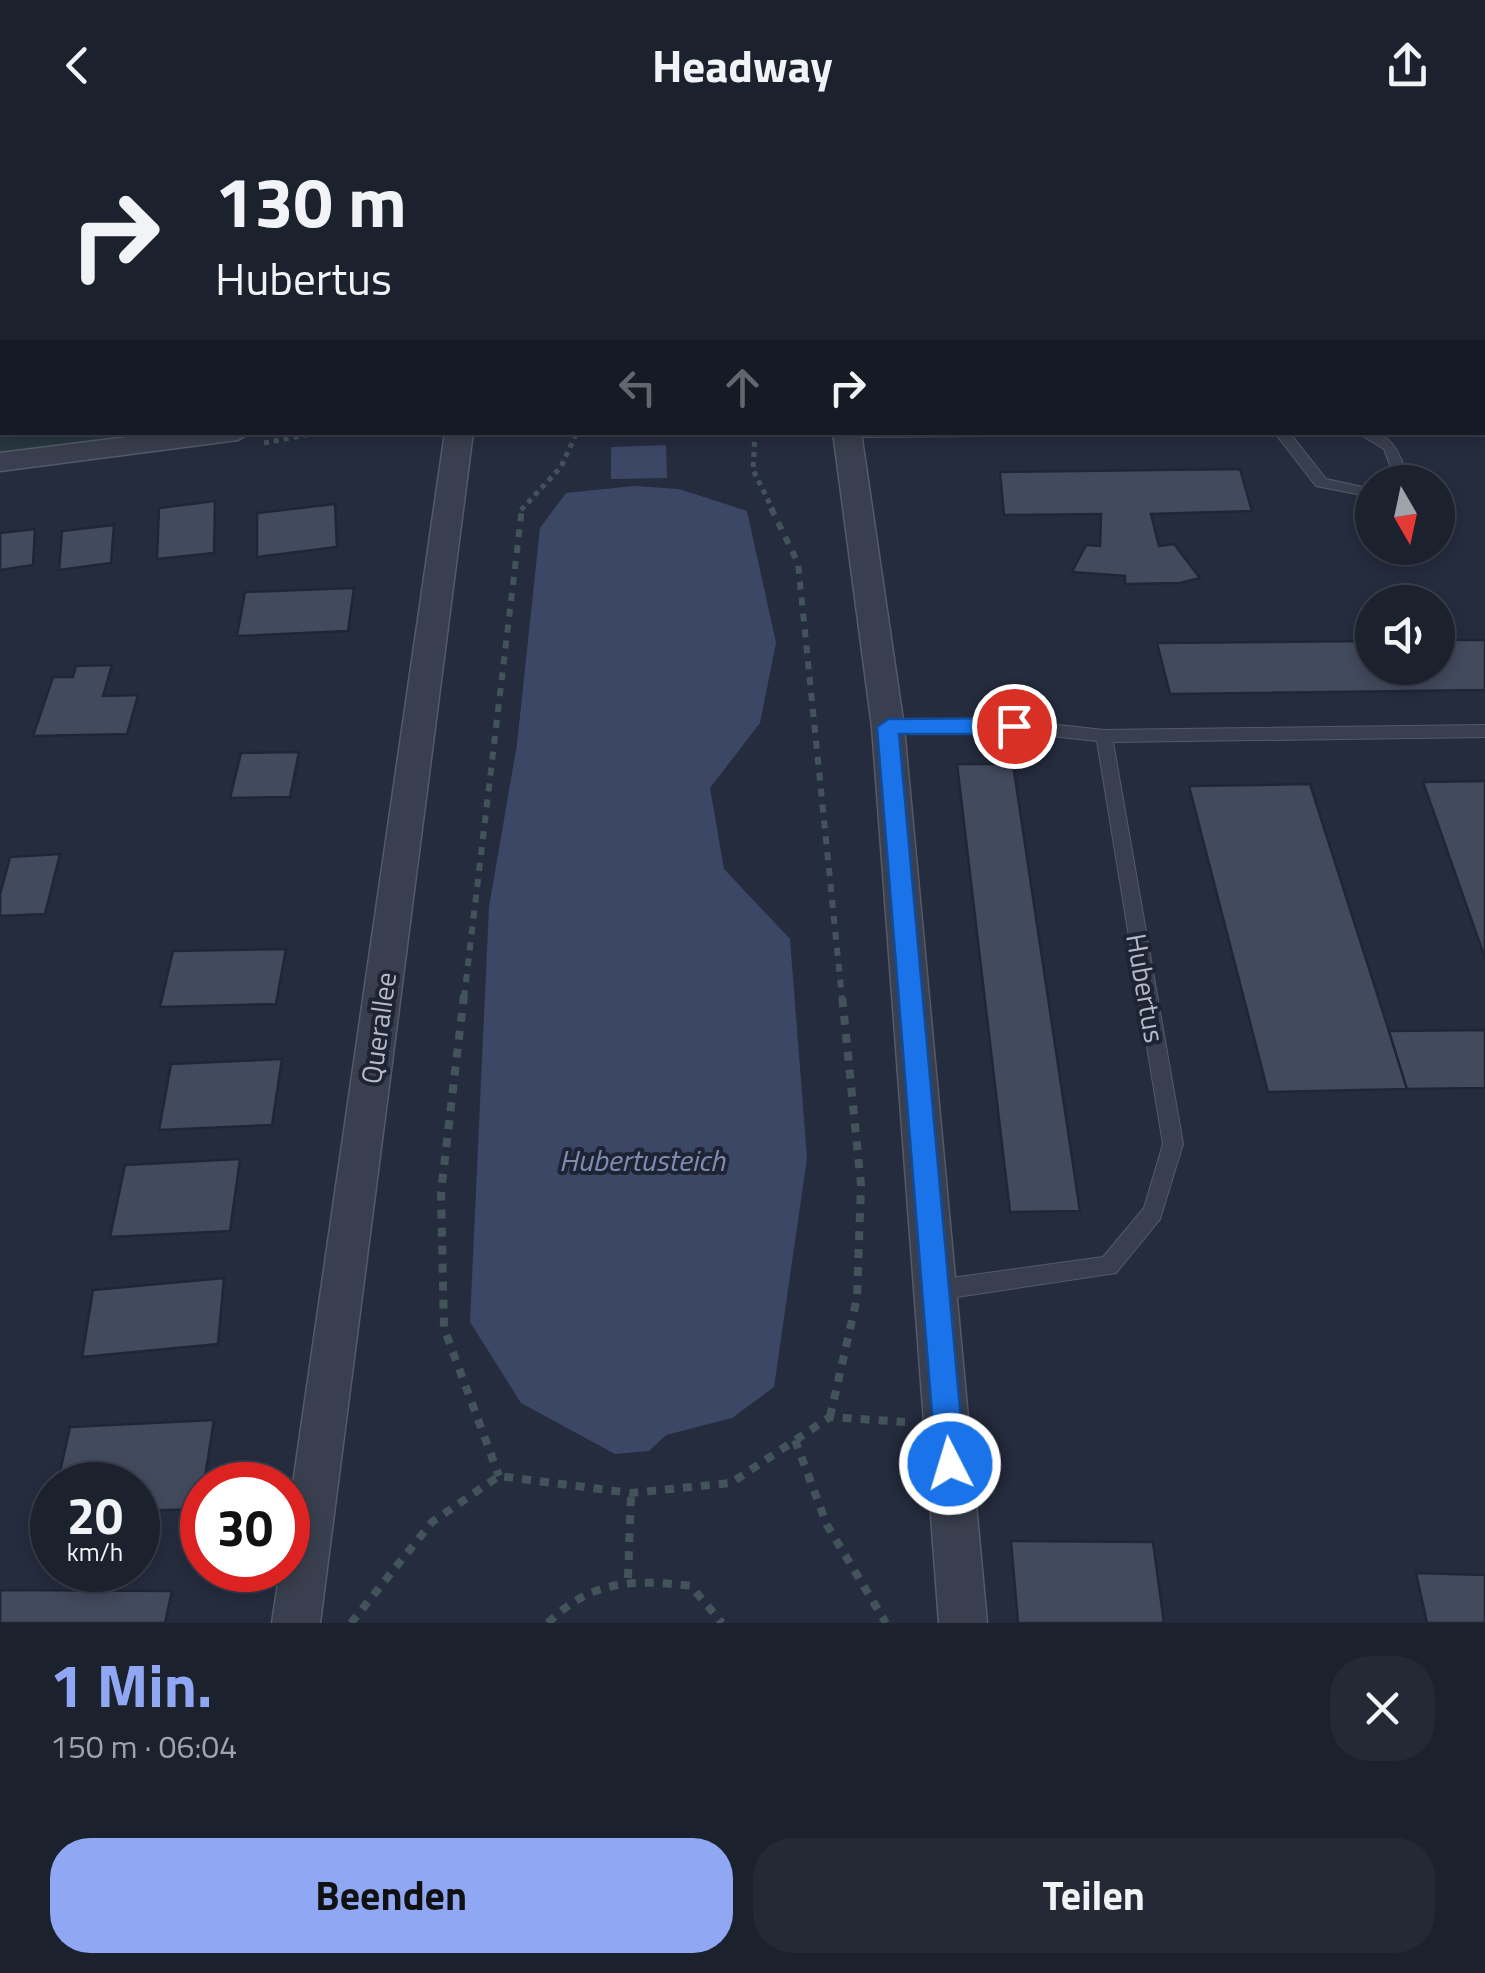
<!DOCTYPE html>
<html lang="de">
<meta charset="utf-8">
<style>
body{margin:0;font-family:"Titillium Web",sans-serif;background:#252936;color:#f1f3f6;height:100vh;display:flex;flex-direction:column;font-size:38px;white-space:nowrap}
*{box-sizing:border-box;margin:0}
p{font-size:32px;color:#a0a3aa}
.icon{flex:none;width:55px;height:55px;fill:none;stroke:currentColor;stroke-width:2;stroke-linecap:round;stroke-linejoin:round}
.map{position:relative;height:1493px;overflow:hidden}
.panel{display:flex;flex-direction:column;background:#1c212e;flex:1}
.panel>*{flex:none}
.top-card{position:absolute;left:0px;top:0px;width:1485px;height:305px;box-shadow:0 5px 15px #0003,0 0 0 2px #3a3e4a;background:#1c212e;color:#f1f3f6;overflow:hidden}
.needle{width:65px;rotate:171deg}
.buttons{position:absolute;left:1355px;top:335px;display:grid;gap:20px}
.buttons a{display:grid;place-items:center;width:100px;height:100px;border-radius:50%;background:#1c212e;box-shadow:0 5px 15px #0003,0 0 0 2px #3a3e4a;font-size:50px}
.speed{position:absolute;left:30px;top:1332px;display:flex;gap:20px;font-size:50px;font-weight:700;text-align:center}
.speed>*{display:grid;place-content:center;width:130px;height:130px;border-radius:50%;background:#1c212e;box-shadow:0 5px 15px #0003,0 0 0 2px #3a3e4a;line-height:1}
.speed small{font-size:25px;font-weight:400}
.speed .limit{border:15px solid #d22;background:#fff;color:#111}
.pin{position:absolute;display:grid;place-items:center;width:85px;height:85px;color:#fff;margin:-42px;border:5px solid #fff;border-radius:50%;box-shadow:0 2px 10px #0007}
.me{position:absolute;width:110px;margin:-55px;rotate:355deg;stroke-linejoin:round;filter:drop-shadow(0 0 8px #0008)}
.turn{display:flex;align-items:center;gap:35px;height:210px;padding:0 50px;font-size:45px}
.turn .icon{width:130px;height:130px;stroke-width:2.5}
.turn b{display:block;font-size:70px;line-height:85px}
.lanes{display:flex;align-items:center;height:95px;padding:0 50px;background:#0003;justify-content:center;gap:50px;direction:ltr}
.lanes .off{opacity:.35}
.round{display:grid;place-items:center;flex:none;width:105px;height:105px;border-radius:40px;background:#252936}
.overview{display:flex;align-items:center;justify-content:space-between;height:170px;padding:0 50px}
h1{font-size:60px;font-weight:700;line-height:75px;color:#90a7f3}
.action{display:flex;gap:20px;margin-top:auto;padding:20px 50px}
.action a{flex:1;height:115px;border-radius:40px;background:#90a7f3;color:#111;font-size:40px;font-weight:700;line-height:115px;text-align:center}
.action a+a{background:#252936;color:#f1f3f6}
header{display:flex;justify-content:space-between;align-items:center;height:130px;padding:0 50px;background:#1c212e;font-size:45px;font-weight:700}
.map>svg:first-child{display:block}
</style>
<header><svg class="icon" aria-label="back" viewBox="0 0 24 24"><path d="M15 5l-7 7 7 7"/></svg>Headway<svg class="icon" aria-label="share" viewBox="0 0 24 24"><path d="M12 15V3M7 8l5-5 5 5M5 13v7h14v-7"/></svg></header>
<div class="map">
<svg width="1485" height="1493" viewBox="0 0 1485 1493">
<rect width="100%" height="100%" fill="#252c3e"/>
<polygon fill="#27383f" points="0,0 818,0 818,2 2,2 2,302 159,303 0,322"/>
<g fill="#3c4766">
<polygon points="666,315 667,348 611,349 611,317"/>
<polygon points="634,356 679,359 747,381 776,513 760,593 710,658 724,739 790,809 807,1028 774,1257 732,1288 666,1305 649,1321 615,1324 521,1273 470,1192 489,777 517,614 540,398 566,363"/>
</g>
<g fill="#424a5d" stroke="#202635" stroke-width="2.5">
<polygon points="1240,339 1252,381 1151,384 1159,416 1174,414 1200,448 1180,453 1125,454 1125,446 1072,442 1086,415 1100,416 1101,384 1004,385 1000,342"/>
<polygon points="215,371 214,423 157,429 159,378"/>
<polygon points="335,374 337,417 257,427 257,383"/>
<polygon points="114,395 111,433 59,440 62,401"/>
<polygon points="35,399 33,435 0,440 0,403"/>
<polygon points="354,458 348,501 237,506 245,462"/>
<polygon points="1438,510 1485,510 1485,560 1170,564 1157,513 1372,511 1372,538 1438,538"/>
<polygon points="112,535 103,566 138,565 127,604 33,606 53,547 73,547 76,536"/>
<polygon points="299,622 290,667 230,668 241,623"/>
<polygon points="957,634 1013,634 1080,1081 1010,1082"/>
<polygon points="1485,651 1485,828 1423,652"/>
<polygon points="1310,654 1389,901 1407,959 1268,962 1189,656"/>
<polygon points="60,724 45,784 0,786 0,765 10,727"/>
<polygon points="286,819 276,874 160,877 173,821"/>
<polygon points="1485,900 1485,958 1407,959 1389,901"/>
<polygon points="282,929 272,995 159,1000 171,934"/>
<polygon points="240,1029 230,1101 110,1107 125,1035"/>
<polygon points="224,1148 218,1214 82,1227 93,1160"/>
<polygon points="214,1290 200,1379 138,1381 138,1355 57,1355 70,1297"/>
<polygon points="1011,1411 1153,1412 1164,1493 1018,1493"/>
<polygon points="1416,1443 1485,1445 1485,1493 1427,1493"/>
<polygon points="0,1460 172,1461 165,1493 0,1493"/>
</g>
<g fill="none" stroke-linecap="round" stroke-linejoin="round">
<defs>
<g id="service">
<polygon points="42,0 54,0 54,2 43,2"/>
<polygon points="1021,0 1033,0 1033,2 1022,2"/>
<polygon points="2,131 2,140 0,141 0,132"/>
<polygon points="840,302 995,302 988,306 847,307"/>
<polygon points="1274,302 1289,302 1326,349 1372,359 1372,367 1316,356"/>
<path d="M1356 302C1387 302 1395 311 1405 339L1392 352H1377L1391 338 1384 319Z"/>
<polygon points="1014,590 1104,600 1485,595 1485,607 1113,612 1183,1014 1160,1089 1116,1143 937,1170 930,1167 927,1160 930,1153 937,1150 1103,1127 1144,1078 1163,1014 1097,611 1014,602 888,603 880,597 888,591"/>
</g>
<g id="minor">
<rect x="1482" y="112" width="3" height="14"/>
<polygon points="167,302 251,302 238,310 0,341 0,323"/>
<polygon points="445,302 473,302 320,1493 272,1493 280,1440 288,1440 288,1388"/>
<polygon points="833,302 861,302 904,597 987,1493 939,1493 872,597"/>
</g>
</defs>
<use href="#service" stroke="#545a69" stroke-width="2"/>
<use href="#minor" stroke="#545a69" stroke-width="3"/>
<g stroke="#425459" stroke-width="5" stroke-dasharray="5 5" stroke-linecap="butt">
<polyline points="755,302 753,340 773,380"/>
<polyline points="264,313 322,302"/>
<polyline points="521,380 561,337 577,302"/>
</g>
<g stroke="#425459" stroke-width="6" stroke-dasharray="8 8" stroke-linecap="butt">
<polyline points="771,378 798,433 842,868"/>
<polyline points="464,868 522,378"/>
</g>
<g stroke="#425459" stroke-width="8" stroke-dasharray="9 9" stroke-linecap="butt">
<polyline points="464,865 441,1062 444,1198 499,1346"/>
<polyline points="830,1287 857,1168 861,1055 842,865"/>
<polyline points="795,1310 827,1395 886,1493"/>
<polyline points="628,1448 631,1363"/>
<polyline points="351,1493 432,1392 499,1346 631,1363 731,1353 830,1287 905,1292"/>
<path d="M548 1493C591 1450 633 1449 691 1456L722 1493"/>
</g>
<use href="#service" fill="#393f4e" fill-rule="evenodd"/>
<use href="#minor" fill="#393f4e" fill-rule="evenodd"/>
</g>
<polygon fill="#1a73e8" stroke="#114b97" stroke-width="2.5" points="1014,588 1025,596 1014,604 899,604 965,1334 961,1344 950,1349 940,1344 936,1334 877,597 888,589"/>
<g text-anchor="middle" dominant-baseline="central" stroke-width="8" stroke-linejoin="round" paint-order="stroke">
<g font-size="28" fill="#b5bac9" stroke="#1e2433">
<text transform="translate(1146 858) rotate(80)">Hubertus</text>
<text transform="translate(378 898) rotate(-82)">Querallee</text>
</g>
<g font-size="30" font-style="italic" fill="#7e8caf" stroke="#1e2433">
<text x="642" y="1030">Hubertusteich</text>
</g>
</g>
</svg>
<div class="buttons">
<a><svg class="needle" viewBox="-14 -14 28 28"><path d="M0-13l5 13h-10z" fill="#e53935"/><path d="M0 13l5-13h-10z" fill="#a0a3aa"/></svg></a>
<a><svg class="icon" aria-label="sound" viewBox="0 0 24 24"><path d="M4 9h4l5-4v14l-5-4H4zM17 9q2 3 0 6"/></svg></a>
</div>
<div class="speed"><div>20<small>km/h</small></div><div class="limit">30</div></div>
<div class="pin" style="left:1014px;top:596px;background:#d93025"><svg class="icon" aria-label="arrive" viewBox="0 0 24 24"><path d="M6 21V4h12l-3 4 3 4H6"/></svg></div>
<svg class="me" style="left:950px;top:1334px" viewBox="-20 -20 40 40"><circle r="17" fill="#1a73e8" stroke="#fff" stroke-width="3"/><path d="M0-11L8 9 0 5-8 9z" fill="#fff"/></svg>
<div class="top-card">
<div class="turn"><svg class="icon" aria-label="right" viewBox="0 0 24 24"><path d="M7 20v-9h11M14 6l5 5-5 5"/></svg><div><b>130 m</b>Hubertus</div></div>
<div class="lanes"><svg class="icon off" aria-label="left" viewBox="0 0 24 24"><path d="M17 20v-9H6M10 6l-5 5 5 5"/></svg><svg class="icon off" aria-label="ahead" viewBox="0 0 24 24"><path d="M12 20V5M6 11l6-6 6 6"/></svg><svg class="icon" aria-label="right" viewBox="0 0 24 24"><path d="M7 20v-9h11M14 6l5 5-5 5"/></svg></div>
</div>
</div>
<section class="panel">
<div class="overview"><div><h1>1 Min.</h1><p>150 m · 06:04</p></div><a class="round"><svg class="icon" aria-label="close" viewBox="0 0 24 24"><path d="M6 6l12 12M18 6L6 18"/></svg></a></div>
<div class="action"><a>Beenden</a><a>Teilen</a></div>
</section>
